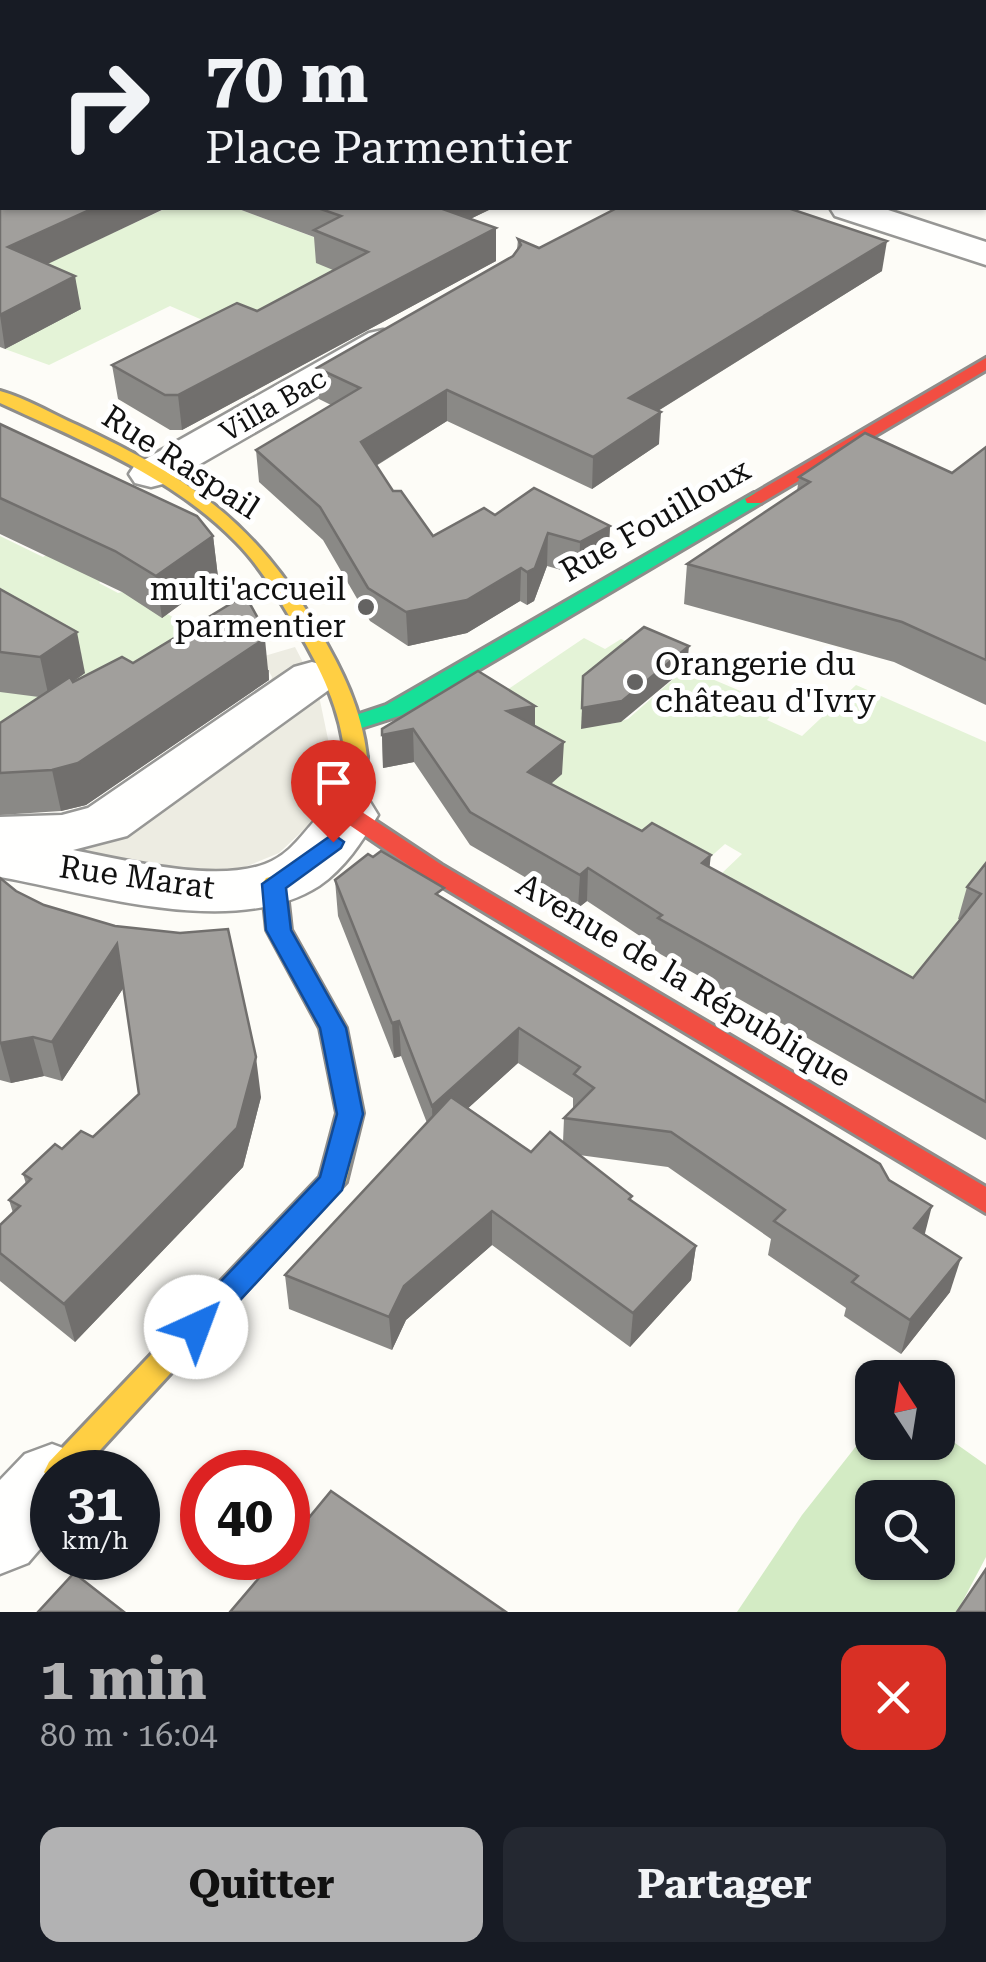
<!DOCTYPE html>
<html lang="fr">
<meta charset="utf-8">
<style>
body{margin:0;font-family:"Roboto Serif",serif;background:#242831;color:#f1f3f6;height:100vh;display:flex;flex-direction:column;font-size:38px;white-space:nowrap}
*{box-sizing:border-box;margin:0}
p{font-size:32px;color:#9ea1a6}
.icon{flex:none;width:55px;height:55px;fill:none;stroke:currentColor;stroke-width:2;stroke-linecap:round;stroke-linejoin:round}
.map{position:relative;height:1612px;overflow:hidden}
.drawer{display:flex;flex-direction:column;background:#171b24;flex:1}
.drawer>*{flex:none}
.top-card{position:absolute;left:0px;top:0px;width:988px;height:210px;box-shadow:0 2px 8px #0004;background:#171b24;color:#f1f3f6;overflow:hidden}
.needle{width:65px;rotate:348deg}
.fabs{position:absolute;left:855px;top:1360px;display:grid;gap:20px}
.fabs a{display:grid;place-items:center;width:100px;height:100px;border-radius:20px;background:#171b24;box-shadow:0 2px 8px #0004;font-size:50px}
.speed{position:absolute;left:30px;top:1450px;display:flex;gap:20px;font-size:50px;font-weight:700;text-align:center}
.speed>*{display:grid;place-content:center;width:130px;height:130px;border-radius:50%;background:#171b24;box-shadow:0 2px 8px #0004;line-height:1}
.speed small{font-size:25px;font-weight:400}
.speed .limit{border:15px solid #d22;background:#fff;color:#111}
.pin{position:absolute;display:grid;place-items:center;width:85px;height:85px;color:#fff;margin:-102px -42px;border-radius:50% 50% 50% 0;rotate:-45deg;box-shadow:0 0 10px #0007}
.pin .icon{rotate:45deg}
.me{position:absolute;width:110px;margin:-55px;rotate:43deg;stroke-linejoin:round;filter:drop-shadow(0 0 8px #0008)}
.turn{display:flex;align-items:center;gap:35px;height:210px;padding:0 40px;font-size:45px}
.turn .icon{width:130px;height:130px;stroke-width:2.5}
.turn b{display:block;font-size:70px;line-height:85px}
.round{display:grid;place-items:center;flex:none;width:105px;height:105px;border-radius:20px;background:#242831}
.summary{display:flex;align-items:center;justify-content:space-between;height:170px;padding:0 40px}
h1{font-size:60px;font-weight:700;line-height:75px;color:#b2b2b3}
.cta{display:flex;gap:20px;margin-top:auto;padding:20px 40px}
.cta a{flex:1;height:115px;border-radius:20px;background:#b2b2b3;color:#111;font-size:40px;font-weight:700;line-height:115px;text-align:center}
.cta a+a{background:#242831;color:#f1f3f6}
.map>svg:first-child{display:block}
</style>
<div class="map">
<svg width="986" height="1612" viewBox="0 0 986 1612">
<rect width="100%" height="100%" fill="#fdfcf7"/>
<g fill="#e4f3d7">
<polygon points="167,208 236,208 343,248 348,276 221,328 170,306 49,365 5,349 80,309 13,279"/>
<polygon points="0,536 43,557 64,544 102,579 99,583 118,593 126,591 178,620 173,624 184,631 0,765"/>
<polygon points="584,638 605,649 621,639 641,648 611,724 628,719 686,668 778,707 767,720 802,736 856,685 986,742 986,1046 699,895 742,854 725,844 679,885 526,805 562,774 483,706"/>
</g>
<path fill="#d3ebc4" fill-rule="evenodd" d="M872 1426V1442H938V1431L986 1465V1557L957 1612H737L802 1515ZM872 1498H938V1562H872Z"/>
<polygon fill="#edece2" points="295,647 318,691 329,744 325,794 313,821 279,853 238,870 213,874 85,858 0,818 48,819 89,808 270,684 272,677 261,657"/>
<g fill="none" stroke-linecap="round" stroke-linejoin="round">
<defs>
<g id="street">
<polygon points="830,208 882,208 986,242 986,265 835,216"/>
<polygon points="383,330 397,333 403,342 397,351 167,483 151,487 135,483 129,474 135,465 369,333"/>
<path d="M312 662 330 667 337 678 330 689 127 836 73 850C125 860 215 883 265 864 312 847 316 786 370 802L378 815C362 842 345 868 319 886 235 940 90 893 0 877V817L62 815 88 808 294 667Z"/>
<polygon points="52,1444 79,1454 87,1472 52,1472 52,1535 28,1563 0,1574 0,1480 25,1454"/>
</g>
<polygon id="fast" points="754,493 761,495 761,503 402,715 352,731 341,724 344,719 386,705"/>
<g id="slow">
<path d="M0 391C26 398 52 414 77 425 192 480 251 518 318 629 342 669 362 710 367 757L364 762H348L345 757C341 710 321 669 297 629 279 599 261 567 236 542 172 476 82 441 0 403Z"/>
<polygon points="274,876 282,878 286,884 291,930 346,1028 363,1113 346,1182 80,1472 52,1472 52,1484 44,1472 49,1462 320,1177 337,1113 320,1028 267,930 262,884 266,878"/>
</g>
<g id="jam">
<polygon points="986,358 986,370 761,503 747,503 745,499"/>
<polygon points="356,750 367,757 362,812 442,865 986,1187 986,1213 426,877 342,820 339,815 345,757"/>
</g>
</defs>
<use href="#street" stroke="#979795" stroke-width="5"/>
<use href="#fast" stroke="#8e8d8b" stroke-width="6"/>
<use href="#slow" stroke="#8e8d8b" stroke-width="6"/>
<use href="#jam" stroke="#8e8d8b" stroke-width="6"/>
<use href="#street" fill="#fffffe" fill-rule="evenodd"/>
<use href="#fast" fill="#16e098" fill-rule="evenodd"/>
<use href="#slow" fill="#ffcf43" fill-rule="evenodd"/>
<use href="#jam" fill="#f24e42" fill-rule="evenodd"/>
</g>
<g fill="#8a8986" fill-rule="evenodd">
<polygon points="0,0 2,2 48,264 81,309 5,349 0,347"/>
<polygon points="627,0 983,0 978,2 636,2"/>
<polygon points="236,208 493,208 470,219 496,228 496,261 182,430 170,430 118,399 112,365 257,311 333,270 316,263 314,237"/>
<polygon points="518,239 539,248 882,271 658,411 659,444 592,489 447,421 376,466 393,491 433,536 495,515 610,526 608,559 579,575 547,566 534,601 527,605 520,601 467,633 408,646 370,621 323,540 259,482 256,450 331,405 319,399 317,368 513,256 517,250"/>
<polygon points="0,424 213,536 218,577 162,618 122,592 0,534"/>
<polygon points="986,447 986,705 894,662 684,604 687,564 797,491 799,477 952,473"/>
<polygon points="0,589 85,673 73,682 133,663 269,670 269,680 86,805 61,811 0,815 0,723 39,697 0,692"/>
<polygon points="535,727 562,774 551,784 709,867 913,978 960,920 958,919 967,887 986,863 986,1140 655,951 655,946 587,901 578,908 470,845 414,762 383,768 382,729"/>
<path d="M373 857 444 899 889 1180 924 1235 950 1292 901 1354 844 1316 846 1308 768 1255 771 1239 668 1167 579 1155 631 1201 696 1246 691 1280 630 1347 492 1245 406 1320 392 1350 289 1309 285 1275 427 1123 401 1056 394 1058 338 916 335 880ZM518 1063 573 1098V1109L564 1118 563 1142 531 1152 468 1108Z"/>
<polygon points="0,878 261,1097 243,1167 75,1342 0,1281 0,1225 13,1213 9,1200 26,1184 23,1174 62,1149 93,1137 139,1094 124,987 62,1081 44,1076 11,1083 0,1080"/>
</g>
<g fill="#716f6d">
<polygon points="522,0 588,0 582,2 516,2"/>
<polygon points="930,0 983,0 978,2 925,2"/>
<polygon points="94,208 166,208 14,280 8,247"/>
<polygon points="432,208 493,208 433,237"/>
<polygon points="496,228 496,261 182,430 178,395"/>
<polygon points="887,241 882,271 627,430 629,398"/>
<polygon points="75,276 81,309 5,349 0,315"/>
<polygon points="447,390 447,421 362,474 361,442"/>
<polygon points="661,412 659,444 592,489 593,457"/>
<polygon points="610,526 608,559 579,575 580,542"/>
<polygon points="548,533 547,566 534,601 527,605 527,572"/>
<polygon points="213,536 218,577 162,618 156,576"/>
<polygon points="521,568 520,601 467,633 408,646 406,612"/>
<polygon points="264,629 269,680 86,805 61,811 52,770"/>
<polygon points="77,632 85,673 49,698 40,657"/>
<polygon points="689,646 687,667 621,722 581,729 582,708"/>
<polygon points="535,706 535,738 507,711"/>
<polygon points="413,729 414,762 383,768 382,735"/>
<polygon points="564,742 562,774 527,804 528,772"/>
<polygon points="711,855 707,888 702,863"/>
<polygon points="588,868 587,901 578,908 580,875"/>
<polygon points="117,944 126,984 62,1081 52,1042"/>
<polygon points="399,1021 401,1056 394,1058 392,1023"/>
<polygon points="519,1028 518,1063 433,1140 432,1106"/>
<polygon points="33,1037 44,1076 11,1083 0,1043"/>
<polygon points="256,1057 261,1097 243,1167 75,1342 64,1304"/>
<polygon points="932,1206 923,1241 914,1228"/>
<polygon points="492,1211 492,1245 406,1320 392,1350 389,1317 404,1286"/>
<polygon points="696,1246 691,1280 630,1347 633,1313"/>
<polygon points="961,1258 950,1292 901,1354 910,1320"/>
</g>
<g fill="#a19f9c" stroke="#716f6d" stroke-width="2.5">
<polygon points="0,0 522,0 516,2 2,2 2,208 94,208 8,247 75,276 0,315"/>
<polygon points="726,0 930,0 925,2 734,2"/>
<polygon points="318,208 440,208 496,228 178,395 165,395 112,365 237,303 257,311 368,252 314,230 341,216"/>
<polygon points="617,208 788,208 887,241 629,398 661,412 593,457 447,390 361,442 393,491 401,491 433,536 484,508 495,515 534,488 610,526 580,542 548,533 535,568 527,572 521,568 467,600 406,612 368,588 320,507 256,450 360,388 317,368 513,256 521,245 518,239 539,248"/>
<polygon points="0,424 197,516 213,536 156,576 115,551 0,498"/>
<polygon points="865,433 952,473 986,447 986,660 902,622 687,564 810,482 799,477"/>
<polygon points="0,589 77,632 40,657 0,652"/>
<polygon points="245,595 264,629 264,639 78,763 52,770 0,773 0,723 70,677 73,682 122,657 133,663"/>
<polygon points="644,627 689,646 622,701 582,708 583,676"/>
<polygon points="478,671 535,706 507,711 564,742 528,772 642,831 652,823 711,855 702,863 913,978 981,894 967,887 986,863 986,1102 658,918 662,915 588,868 580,875 470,812 413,729 382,735 382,729"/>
<polygon points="381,851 444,888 436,894 880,1164 889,1180 932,1206 914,1228 961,1258 910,1320 852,1282 858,1276 774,1221 785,1210 671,1132 564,1118 594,1088 574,1074 580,1067 519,1028 432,1106 399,1021 392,1023 335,880 368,854 373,857"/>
<polygon points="0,878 16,891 44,905 115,926 180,933 228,929 256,1057 237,1128 64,1304 0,1253 0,1225 20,1206 9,1200 31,1179 23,1174 55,1144 62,1149 81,1131 93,1137 139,1094 117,944 52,1042 33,1037 0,1043"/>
<polygon points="451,1097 531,1152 550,1132 632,1196 629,1199 696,1246 633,1313 492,1211 404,1286 389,1317 285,1275"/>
<polygon points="331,1491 506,1612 230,1612 276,1558 288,1558 288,1543"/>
<polygon points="986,1569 986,1612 957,1612"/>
<polygon points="74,1573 124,1612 38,1612"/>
</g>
<polygon fill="#1a73e8" stroke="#114b97" stroke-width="2.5" points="333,834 344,842 341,848 286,888 291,930 346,1028 363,1114 342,1190 206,1337 196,1340 186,1337 181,1327 186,1318 320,1177 337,1114 320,1028 266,930 262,884"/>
<g fill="#646362" stroke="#fff" stroke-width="4">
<circle cx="366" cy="607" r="10"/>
<circle cx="635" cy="682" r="10"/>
</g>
<g text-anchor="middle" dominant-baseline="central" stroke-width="10" stroke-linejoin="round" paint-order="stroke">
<g font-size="28" fill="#111" stroke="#fff">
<text transform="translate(273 405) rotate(-30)">Villa Bac</text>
</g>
<g font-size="32" fill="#111" stroke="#fff">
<text transform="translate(181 462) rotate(33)">Rue Raspail</text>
<text transform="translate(655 520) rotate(-30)">Rue Fouilloux</text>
<text transform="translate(137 877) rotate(8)">Rue Marat</text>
<text transform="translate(684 980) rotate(31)">Avenue de la République</text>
</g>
<g font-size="32" fill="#111" stroke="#fff" text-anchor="end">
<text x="346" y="589">multi'accueil<tspan x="346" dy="37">parmentier</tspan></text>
<text x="655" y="664" text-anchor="start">Orangerie du<tspan x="655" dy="37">château d'Ivry</tspan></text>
</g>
</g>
</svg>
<div class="fabs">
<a><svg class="needle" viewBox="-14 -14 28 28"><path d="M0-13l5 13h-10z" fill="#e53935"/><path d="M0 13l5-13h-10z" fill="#9ea1a6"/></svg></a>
<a><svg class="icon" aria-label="search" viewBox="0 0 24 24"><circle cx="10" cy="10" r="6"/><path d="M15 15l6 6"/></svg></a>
</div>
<div class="speed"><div>31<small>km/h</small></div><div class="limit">40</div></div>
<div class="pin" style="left:333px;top:842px;background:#d93025"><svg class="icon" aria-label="arrive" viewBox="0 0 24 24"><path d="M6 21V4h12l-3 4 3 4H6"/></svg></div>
<svg class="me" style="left:196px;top:1327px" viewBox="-20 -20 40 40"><circle r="19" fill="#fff"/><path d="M0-13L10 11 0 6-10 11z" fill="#1a73e8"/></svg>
<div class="top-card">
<div class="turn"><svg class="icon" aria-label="right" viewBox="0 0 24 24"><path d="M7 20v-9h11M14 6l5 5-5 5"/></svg><div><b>70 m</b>Place Parmentier</div></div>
</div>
</div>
<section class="drawer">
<div class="summary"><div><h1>1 min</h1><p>80 m · 16:04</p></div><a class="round" style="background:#d93025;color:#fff"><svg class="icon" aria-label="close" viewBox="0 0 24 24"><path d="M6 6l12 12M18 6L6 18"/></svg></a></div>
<div class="cta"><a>Quitter</a><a>Partager</a></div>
</section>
